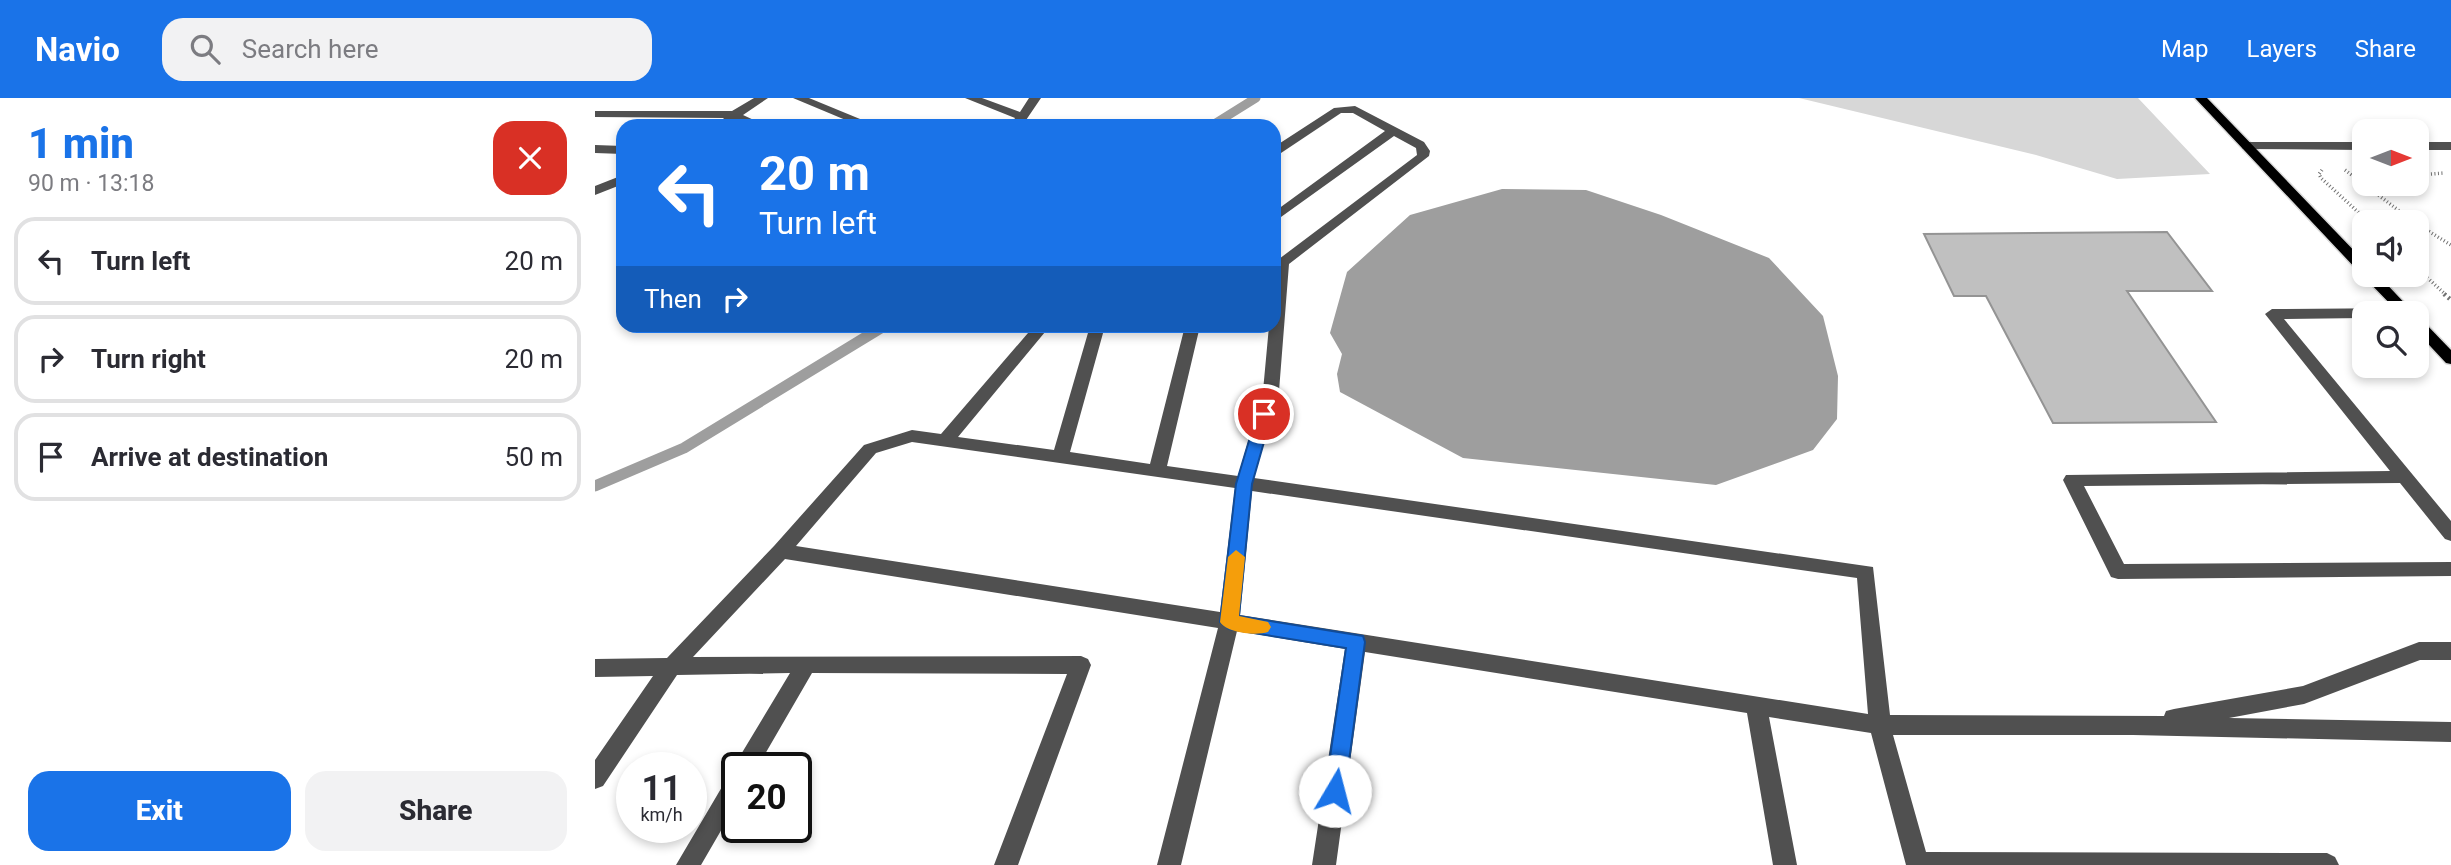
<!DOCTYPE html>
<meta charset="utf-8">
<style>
body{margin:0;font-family:Roboto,sans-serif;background:#f2f2f3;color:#2b2b33;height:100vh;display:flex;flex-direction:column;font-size:26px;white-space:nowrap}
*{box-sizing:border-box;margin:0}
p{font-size:23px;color:#7c7c81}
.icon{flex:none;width:38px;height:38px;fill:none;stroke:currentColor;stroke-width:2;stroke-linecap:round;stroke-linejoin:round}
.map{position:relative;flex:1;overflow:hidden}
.panel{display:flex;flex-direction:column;background:#fff;width:595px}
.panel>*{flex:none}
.banner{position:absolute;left:21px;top:21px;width:665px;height:214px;border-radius:21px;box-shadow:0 4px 10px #0003;background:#1a73e8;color:#fff;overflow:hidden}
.needle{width:46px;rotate:90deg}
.buttons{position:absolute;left:1757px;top:21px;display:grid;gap:14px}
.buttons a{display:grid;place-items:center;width:77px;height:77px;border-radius:14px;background:#fff;box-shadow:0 4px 10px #0003;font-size:35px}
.speed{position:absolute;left:21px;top:654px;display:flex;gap:14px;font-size:35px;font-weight:700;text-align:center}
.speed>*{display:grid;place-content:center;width:91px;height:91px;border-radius:50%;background:#fff;box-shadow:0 4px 10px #0003;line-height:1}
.speed small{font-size:18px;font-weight:400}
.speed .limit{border:4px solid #111;border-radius:10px;background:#fff;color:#111}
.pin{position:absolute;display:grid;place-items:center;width:60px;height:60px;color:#fff;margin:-30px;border:4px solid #fff;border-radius:50%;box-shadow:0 2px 7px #0007}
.me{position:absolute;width:77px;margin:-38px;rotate:8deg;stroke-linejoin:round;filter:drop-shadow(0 0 5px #0008)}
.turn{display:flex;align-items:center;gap:24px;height:147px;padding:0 28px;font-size:32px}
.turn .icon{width:91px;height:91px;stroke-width:2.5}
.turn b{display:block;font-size:49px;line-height:60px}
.then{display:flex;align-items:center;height:66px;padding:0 28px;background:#0003;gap:14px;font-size:26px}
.round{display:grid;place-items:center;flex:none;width:74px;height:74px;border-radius:21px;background:#f2f2f3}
.overview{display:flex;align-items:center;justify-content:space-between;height:119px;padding:0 28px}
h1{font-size:42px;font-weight:800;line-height:52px;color:#1a73e8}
.button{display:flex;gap:14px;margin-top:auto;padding:14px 28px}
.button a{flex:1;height:80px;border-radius:21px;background:#1a73e8;color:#fff;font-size:28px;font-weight:800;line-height:80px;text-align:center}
.button a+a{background:#f2f2f3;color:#2b2b33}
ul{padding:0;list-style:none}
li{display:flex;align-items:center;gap:21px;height:88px;margin:0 14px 10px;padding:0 14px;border:4px solid #e1e1e2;border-radius:21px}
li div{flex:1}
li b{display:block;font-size:26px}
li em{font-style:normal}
header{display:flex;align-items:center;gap:42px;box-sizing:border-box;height:98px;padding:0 35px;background:#1a73e8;color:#fff}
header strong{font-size:33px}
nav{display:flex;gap:38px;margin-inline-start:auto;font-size:24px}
.search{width:490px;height:63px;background:#f2f2f3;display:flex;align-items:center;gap:18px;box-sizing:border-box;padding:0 24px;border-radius:21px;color:#7c7c81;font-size:26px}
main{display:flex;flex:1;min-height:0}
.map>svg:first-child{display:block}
</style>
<header>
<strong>Navio</strong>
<div class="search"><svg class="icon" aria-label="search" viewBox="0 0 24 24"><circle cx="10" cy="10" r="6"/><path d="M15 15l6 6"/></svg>Search here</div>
<nav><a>Map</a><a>Layers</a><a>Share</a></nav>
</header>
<main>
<section class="panel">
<div class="overview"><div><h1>1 min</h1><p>90 m · 13:18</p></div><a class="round" style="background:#d93025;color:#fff"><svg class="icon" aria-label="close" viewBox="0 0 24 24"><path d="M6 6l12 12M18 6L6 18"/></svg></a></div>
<ul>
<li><svg class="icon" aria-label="left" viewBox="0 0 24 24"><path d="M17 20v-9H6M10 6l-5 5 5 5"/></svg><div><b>Turn left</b></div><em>20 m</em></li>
<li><svg class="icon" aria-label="right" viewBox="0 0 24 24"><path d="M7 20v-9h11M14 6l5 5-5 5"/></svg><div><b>Turn right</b></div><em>20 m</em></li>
<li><svg class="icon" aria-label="arrive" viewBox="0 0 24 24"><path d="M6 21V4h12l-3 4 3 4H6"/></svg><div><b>Arrive at destination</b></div><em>50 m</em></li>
</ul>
<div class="button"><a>Exit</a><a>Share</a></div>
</section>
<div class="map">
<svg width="1856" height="767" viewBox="0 0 1856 767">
<rect width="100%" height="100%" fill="#fff"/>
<polygon fill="#d7d7d7" points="1204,0 1543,0 1615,76 1522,81 1441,57"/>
<polygon fill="#9e9e9e" points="907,91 991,92 1066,117 1174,160 1228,218 1243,278 1242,321 1218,352 1121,387 868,360 745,294 742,276 747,256 735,235 752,174 815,117"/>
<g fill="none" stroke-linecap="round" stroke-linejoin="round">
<polyline stroke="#9e9e9e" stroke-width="9" points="616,28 661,0"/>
<polyline stroke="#9e9e9e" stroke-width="11" points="0,388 89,350 289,228"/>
</g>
<polygon fill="#c0c0c0" stroke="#949494" stroke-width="2" points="1572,134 1617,193 1532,193 1621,324 1458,325 1391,198 1359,198 1329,136"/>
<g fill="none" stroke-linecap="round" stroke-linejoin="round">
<defs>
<g id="major">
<polygon points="1600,0 1612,0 1769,163 1769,177 1783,177 1819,215 1804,215 1770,180 1768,177 1769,175 1764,174"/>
<polygon points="1822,220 1827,222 1856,252 1856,266 1851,265 1822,234"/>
</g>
</defs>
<use href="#major" stroke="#dbdbdb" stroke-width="3"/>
<g stroke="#727272" stroke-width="3.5" stroke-dasharray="1 2.5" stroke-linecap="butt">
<polyline points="1727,72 1724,76 1726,80 1774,124"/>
<polyline points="1750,72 1819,124"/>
<polyline points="1822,77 1849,75"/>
<polyline points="1772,90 1789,86"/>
<polyline points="1822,126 1856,147"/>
<polyline points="1822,170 1851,197"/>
</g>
<polyline stroke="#727272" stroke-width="4.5" stroke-dasharray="2 3.5" stroke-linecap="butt" points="1849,196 1856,202"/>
<g fill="#505050" fill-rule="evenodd">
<polygon points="159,0 173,0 148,17 172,28 156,28 140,22 133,25 128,20 0,19 0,13 137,13"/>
<polygon points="198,0 214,0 282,28 265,28"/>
<polygon points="370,0 387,0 425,14 434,0 446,0 427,28 415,28 420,20"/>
<path d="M760 8 829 44 835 53 834 58 694 166 684 293 659 380 1278 469 1295 617 1569 618 1571 613 1579 611 1708 588 1824 544H1856V562H1825L1709 606 1634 620 1856 624V644L1538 637H1298L1331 754 1732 755 1740 759 1744 767H1311L1276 635 1174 619 1202 767H1178L1152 615 770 554 741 767H717L750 551 642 533 586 767H562L623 530 190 461 98 559 486 558 493 561 496 567 423 767H399L472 576 217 575 162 670H142V705L106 767H81L134 677 141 674 139 670 142 663 195 575 82 577 8 688 0 691V662L58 578 0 579V561L72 560 179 448 269 347 317 332 346 336 439 228H455L363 339 459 352 495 228H510L475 354 555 366 590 228H605L572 368 643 378 668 293 674 228H679L680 164 822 57 821 50 799 38 679 124V114L790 33 758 15H746L683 57 679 58V49L739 10ZM317 344 640 390 625 514 201 448 281 355ZM657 393 1262 480 1273 616 645 517Z"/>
<polygon points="1652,44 1769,44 1769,52 1648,51 1646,48"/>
<rect x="1822" y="44" width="34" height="8"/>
<polygon points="0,47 28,48 28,56 0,55"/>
<polygon points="28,77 28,86 0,97 0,88"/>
<polygon points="1811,210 1818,215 1769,215 1769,220 1689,221 1856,423 1856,443 1850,441 1805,385 1489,388 1529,466 1856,464 1856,478 1523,481 1516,479 1468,382 1471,377 1795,373 1670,216 1677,211"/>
</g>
<use href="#major" fill="#000" fill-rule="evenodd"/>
</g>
<polygon fill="#1a73e8" stroke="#114b97" stroke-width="2" points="669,311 677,316 657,386 644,518 768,538 770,544 750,693 747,699 740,702 733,699 730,693 751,550 634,531 625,524 641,386 662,316"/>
<path fill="#f59e0b" d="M641 452 650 459 644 518 673 524 676 529 673 534C661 538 632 535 625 524L633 459Z"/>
</svg>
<div class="buttons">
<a><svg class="needle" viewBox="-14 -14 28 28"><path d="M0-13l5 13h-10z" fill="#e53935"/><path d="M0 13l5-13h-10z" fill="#7c7c81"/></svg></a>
<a><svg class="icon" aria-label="sound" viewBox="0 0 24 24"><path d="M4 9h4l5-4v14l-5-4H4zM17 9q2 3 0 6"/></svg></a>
<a><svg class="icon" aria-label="search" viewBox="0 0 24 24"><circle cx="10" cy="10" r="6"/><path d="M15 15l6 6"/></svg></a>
</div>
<div class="speed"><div>11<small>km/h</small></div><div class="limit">20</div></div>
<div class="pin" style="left:669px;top:316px;background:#d93025"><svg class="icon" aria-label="arrive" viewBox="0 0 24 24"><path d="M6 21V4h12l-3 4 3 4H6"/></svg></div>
<svg class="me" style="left:740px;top:693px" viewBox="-20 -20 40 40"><circle r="19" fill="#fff"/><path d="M0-13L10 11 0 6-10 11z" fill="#1a73e8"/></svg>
<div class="banner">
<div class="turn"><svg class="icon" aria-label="left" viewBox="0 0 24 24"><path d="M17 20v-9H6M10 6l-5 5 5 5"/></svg><div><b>20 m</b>Turn left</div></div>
<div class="then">Then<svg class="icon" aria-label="right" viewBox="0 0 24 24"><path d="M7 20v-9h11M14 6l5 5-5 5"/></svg></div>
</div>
</div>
</main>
